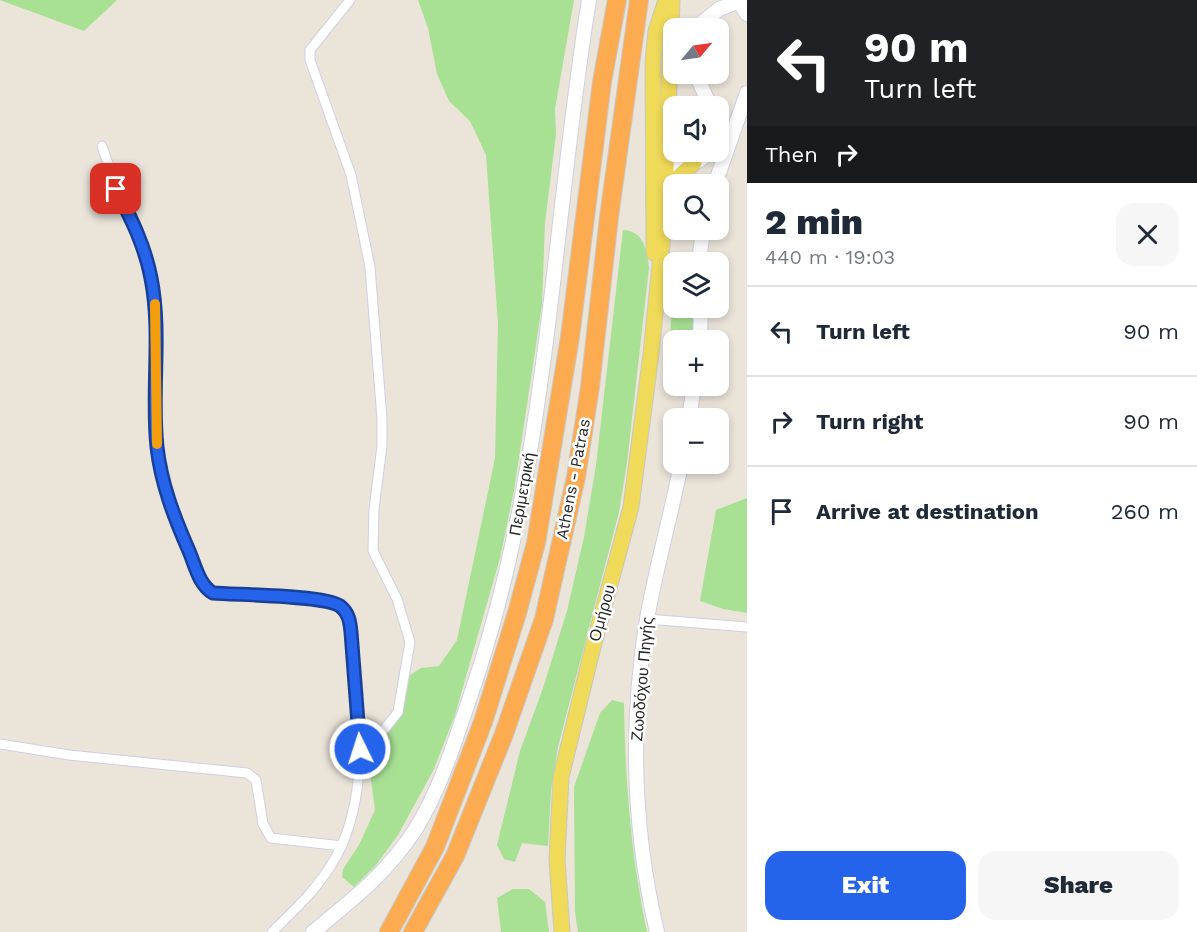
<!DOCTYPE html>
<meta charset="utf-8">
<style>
body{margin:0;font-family:"Work Sans",sans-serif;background:#f6f6f7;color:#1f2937;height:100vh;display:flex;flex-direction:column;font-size:22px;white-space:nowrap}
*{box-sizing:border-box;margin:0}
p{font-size:20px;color:#747a83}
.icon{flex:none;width:33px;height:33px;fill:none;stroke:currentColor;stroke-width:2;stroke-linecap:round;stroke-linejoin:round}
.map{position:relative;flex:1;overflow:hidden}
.sheet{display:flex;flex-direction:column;background:#fff;width:450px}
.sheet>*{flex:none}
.top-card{background:#202124;color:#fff;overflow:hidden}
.needle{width:39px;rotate:61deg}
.buttons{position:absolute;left:663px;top:18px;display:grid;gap:12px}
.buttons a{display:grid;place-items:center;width:66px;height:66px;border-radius:12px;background:#fff;box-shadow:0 3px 9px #0003;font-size:30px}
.pin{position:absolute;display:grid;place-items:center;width:51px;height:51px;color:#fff;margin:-26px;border-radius:12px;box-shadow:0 3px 9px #0006}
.me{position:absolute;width:66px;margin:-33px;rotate:356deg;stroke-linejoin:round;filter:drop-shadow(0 0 4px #0008)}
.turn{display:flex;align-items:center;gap:21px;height:126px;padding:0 18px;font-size:27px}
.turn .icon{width:78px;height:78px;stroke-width:2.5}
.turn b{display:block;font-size:42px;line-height:51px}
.then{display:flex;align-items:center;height:57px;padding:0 18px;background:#0003;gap:12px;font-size:22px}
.round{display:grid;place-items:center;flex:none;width:63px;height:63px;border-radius:18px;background:#f6f6f7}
.headline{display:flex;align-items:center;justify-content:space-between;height:102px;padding:0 18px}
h1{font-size:36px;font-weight:800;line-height:45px}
.action{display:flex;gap:12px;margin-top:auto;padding:12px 18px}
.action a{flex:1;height:69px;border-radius:18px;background:#2563eb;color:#fff;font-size:24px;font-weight:800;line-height:69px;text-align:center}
.action a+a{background:#f6f6f7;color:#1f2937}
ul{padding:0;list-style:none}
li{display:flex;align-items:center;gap:18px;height:90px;padding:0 18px;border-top:2px solid #e0e1e3}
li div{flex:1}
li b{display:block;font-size:22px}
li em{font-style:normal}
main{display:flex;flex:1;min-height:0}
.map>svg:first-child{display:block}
</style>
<main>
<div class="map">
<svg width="747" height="932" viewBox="0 0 747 932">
<rect width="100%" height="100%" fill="#eae4d9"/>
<g fill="#a8e194">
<polygon points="0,0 117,0 84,31"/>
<polygon points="418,0 574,0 555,109 556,134 545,223 542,305 514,491 500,558 455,715 434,769 398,835 376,865 354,887 342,877 343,869 359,845 375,810 371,780 380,744 396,722 410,675 421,668 439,666 457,640 495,458 498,324 486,155 470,121 449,101 437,74 428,28"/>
<path d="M623 230C644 231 647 250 649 268L627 463 619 512 558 747 551 791 548 846 522 843 515 862 504 859 497 845 520 751 543 688 567 611 584 537 596 465Z"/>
<polygon points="673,279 674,308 695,308 694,340 674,340 673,347 670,342"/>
<polygon points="747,498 747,613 723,609 700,601 716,510"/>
<path d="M612 700 624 703C625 780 631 856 647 932H578L575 912 574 787 600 713Z"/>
<polygon points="513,889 529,889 545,902 549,932 501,932 497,898"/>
</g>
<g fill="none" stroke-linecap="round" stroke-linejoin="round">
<defs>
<g id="street">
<polyline points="350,0 310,50 310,60 351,175 370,267 382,419 382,446 374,509 373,551 397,599 410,642 398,712 383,731 360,749"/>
<path d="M102 146C116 192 143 232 152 278 162 334 151 391 157 447 161 483 175 517 189 551 195 565 199 585 213 593L328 602 340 606 349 617C360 688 372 790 337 855 321 885 296 909 272 932"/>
<polyline points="647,619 747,627"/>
<polyline points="0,744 69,755 247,773 256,780 263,824 271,838 342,846"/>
</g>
<g id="secondary">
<polyline points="740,3 747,14"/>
<polyline points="702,23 719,9 734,3"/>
<polyline points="696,74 710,106"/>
<polyline points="658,153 684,154 697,152"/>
<path d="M658 162C677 168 695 169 708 152"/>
<polyline points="715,184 747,93"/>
<polyline points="699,262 703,230"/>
<polyline points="700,340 701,308"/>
<polyline points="689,418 694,386"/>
<path d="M313 932C351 901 388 872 415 830 440 790 454 744 469 700 548 475 551 234 589 0"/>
<path d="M657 932C633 830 630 723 647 619 656 567 671 516 681 464"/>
</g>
<g id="primary">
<polyline points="667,196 674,181 694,163"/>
<polyline points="654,253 653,62 656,31 666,0"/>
<polyline points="562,932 557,859 561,777 593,647 631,507 651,354 664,224 672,0"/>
</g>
<g id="highway">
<polyline points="389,932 435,847 483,722 517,613 536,543 570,337 602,82 617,0"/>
<polyline points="413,932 455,856 504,734 544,619 576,477 590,387 609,217 639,0"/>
</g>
</defs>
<use href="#street" stroke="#ced0e1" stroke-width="11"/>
<use href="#secondary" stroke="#ced0e1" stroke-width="16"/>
<use href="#primary" stroke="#c7c7c7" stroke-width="17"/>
<use href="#highway" stroke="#c7c7c7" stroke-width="20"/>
<use href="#street" stroke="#fff" stroke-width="9"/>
<use href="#secondary" stroke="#fff" stroke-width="14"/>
<use href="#primary" stroke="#efda59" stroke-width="15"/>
<use href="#highway" stroke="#fdab51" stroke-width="18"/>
</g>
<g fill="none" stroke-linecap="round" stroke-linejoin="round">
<defs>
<path id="route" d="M116 189C131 218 145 246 151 278 162 333 151 391 157 447 161 483 174 517 189 551 195 565 199 585 213 593 237 595 324 595 340 606 349 613 350 622 351 632L360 749"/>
</defs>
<use href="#route" stroke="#184099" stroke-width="15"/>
<use href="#route" stroke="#2563eb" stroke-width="10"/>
<polyline stroke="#f59e0b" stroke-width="10" points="155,304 157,444"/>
</g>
<g text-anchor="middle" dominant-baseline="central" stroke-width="5" stroke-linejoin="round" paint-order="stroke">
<g font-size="16" fill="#272727" stroke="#fff">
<text transform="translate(573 479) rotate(-79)">Athens - Patras</text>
<text transform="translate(522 494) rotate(-80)">Περιμετρική</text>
<text transform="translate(602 613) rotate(-74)">Ομήρου</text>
<text transform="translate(642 679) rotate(-85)">Ζωοδόχου Πηγής</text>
</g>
</g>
</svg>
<div class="buttons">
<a><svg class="needle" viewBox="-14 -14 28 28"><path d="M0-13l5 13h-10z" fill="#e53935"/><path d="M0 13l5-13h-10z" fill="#747a83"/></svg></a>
<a><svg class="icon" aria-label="sound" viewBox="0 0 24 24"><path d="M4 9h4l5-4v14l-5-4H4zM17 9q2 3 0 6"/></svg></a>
<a><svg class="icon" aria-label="search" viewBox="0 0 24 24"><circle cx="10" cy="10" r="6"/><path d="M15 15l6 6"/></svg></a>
<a><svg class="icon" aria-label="layers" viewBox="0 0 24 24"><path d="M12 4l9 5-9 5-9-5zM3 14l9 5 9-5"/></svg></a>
<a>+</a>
<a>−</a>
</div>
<div class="pin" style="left:116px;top:189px;background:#d93025"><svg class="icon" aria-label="arrive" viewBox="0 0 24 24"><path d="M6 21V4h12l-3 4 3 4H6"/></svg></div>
<svg class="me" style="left:360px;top:749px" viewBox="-20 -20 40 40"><circle r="17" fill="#2563eb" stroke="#fff" stroke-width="3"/><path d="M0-11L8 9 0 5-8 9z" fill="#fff"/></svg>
</div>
<section class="sheet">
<div class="top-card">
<div class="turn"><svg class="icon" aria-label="left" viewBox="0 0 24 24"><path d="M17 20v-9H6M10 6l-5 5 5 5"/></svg><div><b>90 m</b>Turn left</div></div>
<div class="then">Then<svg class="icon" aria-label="right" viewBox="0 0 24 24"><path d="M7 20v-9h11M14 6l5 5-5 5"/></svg></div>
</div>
<div class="headline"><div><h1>2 min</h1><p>440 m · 19:03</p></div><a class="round"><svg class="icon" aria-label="close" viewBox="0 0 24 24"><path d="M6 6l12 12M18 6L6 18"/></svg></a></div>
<ul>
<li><svg class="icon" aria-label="left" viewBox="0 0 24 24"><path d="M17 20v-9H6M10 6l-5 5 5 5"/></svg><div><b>Turn left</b></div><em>90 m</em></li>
<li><svg class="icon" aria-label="right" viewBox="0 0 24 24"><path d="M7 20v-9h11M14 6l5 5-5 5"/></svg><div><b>Turn right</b></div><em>90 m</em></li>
<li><svg class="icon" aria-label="arrive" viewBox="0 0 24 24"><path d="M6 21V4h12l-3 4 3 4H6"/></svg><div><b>Arrive at destination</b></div><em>260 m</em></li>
</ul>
<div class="action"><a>Exit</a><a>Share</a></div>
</section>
</main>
